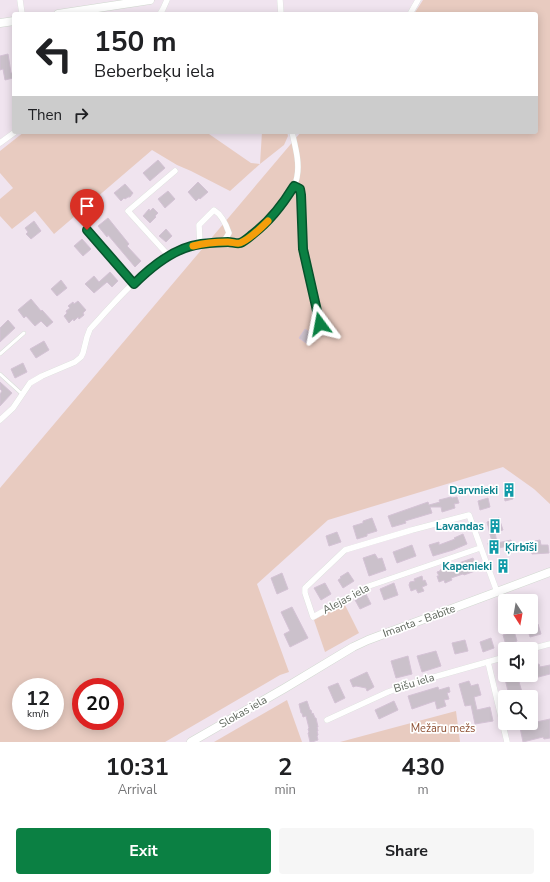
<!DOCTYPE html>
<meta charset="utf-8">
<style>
body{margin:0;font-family:"Nunito Sans",sans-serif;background:#f6f6f6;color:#202124;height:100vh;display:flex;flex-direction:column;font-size:15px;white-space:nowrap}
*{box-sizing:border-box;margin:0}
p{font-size:13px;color:#757577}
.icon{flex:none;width:22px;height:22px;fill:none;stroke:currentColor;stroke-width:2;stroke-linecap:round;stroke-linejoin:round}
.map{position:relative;height:742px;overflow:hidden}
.drawer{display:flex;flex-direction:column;background:#fff;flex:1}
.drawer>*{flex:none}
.top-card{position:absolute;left:12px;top:12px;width:526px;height:122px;border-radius:4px;box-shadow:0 2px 10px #0003;background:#fff;color:#202124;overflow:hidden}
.needle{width:26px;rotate:169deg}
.tools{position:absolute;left:498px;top:594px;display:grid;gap:8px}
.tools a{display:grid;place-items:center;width:40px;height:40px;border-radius:4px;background:#fff;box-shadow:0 2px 10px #0003;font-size:20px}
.speed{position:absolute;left:12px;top:678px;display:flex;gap:8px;font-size:20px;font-weight:700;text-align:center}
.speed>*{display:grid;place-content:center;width:52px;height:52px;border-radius:50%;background:#fff;box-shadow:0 2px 10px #0003;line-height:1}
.speed small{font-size:10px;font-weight:400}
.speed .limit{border:6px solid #d22;background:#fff;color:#111}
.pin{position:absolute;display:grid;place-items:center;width:34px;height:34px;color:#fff;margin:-41px -17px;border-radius:50% 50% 50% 0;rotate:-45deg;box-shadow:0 0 4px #0007}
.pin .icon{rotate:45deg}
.me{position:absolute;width:44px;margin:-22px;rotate:347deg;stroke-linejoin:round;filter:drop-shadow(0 0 3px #0008)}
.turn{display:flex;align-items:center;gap:14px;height:84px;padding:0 16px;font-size:18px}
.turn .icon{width:52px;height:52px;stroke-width:2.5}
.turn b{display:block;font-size:28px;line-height:34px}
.then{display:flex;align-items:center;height:38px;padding:0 16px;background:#0003;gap:8px;font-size:15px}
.eta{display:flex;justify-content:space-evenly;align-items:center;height:68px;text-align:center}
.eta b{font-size:24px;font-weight:700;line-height:28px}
.button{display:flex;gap:8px;margin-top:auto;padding:8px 16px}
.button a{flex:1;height:46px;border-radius:4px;background:#0b8043;color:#fff;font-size:16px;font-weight:700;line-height:46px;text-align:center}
.button a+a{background:#f6f6f6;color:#202124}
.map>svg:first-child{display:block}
</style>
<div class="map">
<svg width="550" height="742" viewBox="0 0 550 742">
<rect width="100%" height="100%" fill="#f0e4ef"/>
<g fill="#e8cbc0" fill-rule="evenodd">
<path d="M423 0H550V504L534 489 503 467 328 520 257 584 289 672 280 675 165 742H0V488L301 132H536V14H414ZM21 687H55V721H21ZM81 687H115V721H81Z"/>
<polygon points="24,132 210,132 209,134 251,163 260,164 262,132 287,132 288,136 284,145 260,164 230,191 191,171 177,165 152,150 54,234 35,211 12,229 0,216 0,199 13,188 0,173 0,151"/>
<polygon points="344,603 359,633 325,652 314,620"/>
<polygon points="287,700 302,742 214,742"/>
<polygon points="456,711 460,742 340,742"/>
</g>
<g fill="#cbc1cb" stroke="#d4c2d5">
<polygon points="8,54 11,73 13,73 13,78 5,80 3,69 0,70 0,56"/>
<polygon points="158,160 165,168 150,181 143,173"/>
<polygon points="198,182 208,192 200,199 199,198 196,201 188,192"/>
<polygon points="125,184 133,193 130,197 128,197 125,199 124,198 121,201 114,193"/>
<polygon points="168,191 175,199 165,208 158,199"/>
<polygon points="94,204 100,212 91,219 85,211"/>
<polygon points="153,208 158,213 155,216 156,217 150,223 143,216 149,209 150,211"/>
<polygon points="108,218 129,244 127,246 141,261 135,267 108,235 107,237 98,226"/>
<polygon points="34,221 41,231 31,239 26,234 28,232 25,228"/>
<polygon points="166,229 172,236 166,242 159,236"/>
<polygon points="82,239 91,249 83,256 74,246"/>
<polygon points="110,272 118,281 112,287 107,282 94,293 85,284 94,276 99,282"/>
<polygon points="61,280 67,288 57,296 51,289"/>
<polygon points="31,299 41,311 42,310 53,322 47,327 41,321 35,326 26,316 24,318 18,310"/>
<polygon points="78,301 86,310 83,313 84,315 79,319 78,317 74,321 73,319 69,323 64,316 67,313 66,311 70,308 68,306 73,302 74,304"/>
<polygon points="8,320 15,328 0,342 0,328"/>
<polygon points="305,329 316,336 309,345 299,338"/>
<polygon points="44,341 49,350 36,358 30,349"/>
<polygon points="23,363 27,372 15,378 11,369"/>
<polygon points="0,382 12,393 0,406 0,394 2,391 0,389"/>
<polygon points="513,485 514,494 512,494 513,499 505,501 504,495 505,495 504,486"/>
<polygon points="451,497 452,498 457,497 459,503 454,504 455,508 442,512 441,507 430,507 432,513 405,521 406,523 392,527 388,516 428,502 429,505 440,502 439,500"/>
<polygon points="488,498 490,507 480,510 478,501"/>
<polygon points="372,518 377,531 367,534 367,536 357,539 353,526 363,523 363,521"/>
<polygon points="499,518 503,530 495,532 497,543 511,540 512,545 499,548 499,551 490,554 488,543 492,542 487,522"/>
<polygon points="337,532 341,542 329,546 326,536"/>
<polygon points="463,534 467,544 453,550 433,556 429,545 439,542 439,545 455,539 454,538"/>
<polygon points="540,540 541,545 548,545 549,553 532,554 531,546 535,545 535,541"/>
<polygon points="412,545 416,556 397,563 393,552"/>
<polygon points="375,554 378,559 382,558 386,570 369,576 363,558"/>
<polygon points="473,558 478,570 464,575 463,574 451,578 452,580 445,583 444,580 439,582 437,576 439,576 437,572 440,571 440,570 446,568 447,569 451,568 452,571 461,567 459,563"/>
<polygon points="348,572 354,581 343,588 338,580 341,578 340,577"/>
<polygon points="282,573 288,589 277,594 271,578"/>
<polygon points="422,576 423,581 425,580 427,585 422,587 424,591 418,593 416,589 411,591 409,585 410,582 415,581 414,579"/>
<polygon points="325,583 331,594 321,600 314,588"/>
<polygon points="394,583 398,595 384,600 380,589"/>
<polygon points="366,594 371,604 360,609 355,600"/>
<polygon points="292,607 308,638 290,647 284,634 290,631 281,612"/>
<polygon points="538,624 541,634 530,637 527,627 531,627 531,626"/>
<polygon points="514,631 517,641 506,645 503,635"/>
<polygon points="491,638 494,648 483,652 480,642"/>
<polygon points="465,640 468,651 455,654 452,643"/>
<polygon points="436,651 441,666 422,672 417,656"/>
<polygon points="408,656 412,674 396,678 391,661"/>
<polygon points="539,664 540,667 550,665 550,674 519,682 522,692 509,695 505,679 522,675 531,675 531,666"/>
<polygon points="367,672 374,687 367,691 366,688 356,686 353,687 350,680"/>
<polygon points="469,681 471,686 478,684 481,695 474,697 477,710 490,707 493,721 475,724 471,705 465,706 459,684"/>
<polygon points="338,683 345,698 335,703 328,687"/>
<polygon points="438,687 439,690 449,687 450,692 447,693 449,699 444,700 446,706 437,709 435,701 412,709 408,696"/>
<polygon points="307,701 310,710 311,710 312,714 313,713 315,718 316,718 318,727 317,727 318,731 317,731 318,735 317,736 318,740 312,742 310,742 308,733 309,732 308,729 309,728 306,716 303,717 302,713 301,713 299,704"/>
<polygon points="394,701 398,710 379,719 375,710"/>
<polygon points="550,719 550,738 544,739 543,737 523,742 519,723 532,723"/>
</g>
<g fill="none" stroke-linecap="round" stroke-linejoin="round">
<defs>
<g id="lane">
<polyline points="294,186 300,189 301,195 303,249 320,324"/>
<polyline points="87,230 134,284"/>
<polyline points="0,354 24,333"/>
<polyline points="0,374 22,394"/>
</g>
<g id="street">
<polyline points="20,0 22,14"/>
<polyline points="280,0 281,14"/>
<polyline points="160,14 163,9 167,0"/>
<polyline points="410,14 418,0"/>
<polyline points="0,143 15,132"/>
<path d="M200 244 199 225 214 210C222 215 226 224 229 233L226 238 221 243"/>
<polyline points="169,256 128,211 175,171"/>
<path d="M0 420 13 408 30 383 42 376 75 362 81 357 83 353 87 337 90 329C114 303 139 273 170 255 187 246 204 243 223 243 228 242 236 244 241 242 258 237 294 195 297 177 300 162 295 146 292 132"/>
<polyline points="480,548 369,586 313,617 305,593 305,588 345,550 412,530 469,515 497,592"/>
<polyline points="531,649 550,644"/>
<polyline points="488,662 507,742"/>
<polyline points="327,720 388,692 413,683 505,657"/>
</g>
<g id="secondary">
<polyline points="58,14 150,0"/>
<polyline points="0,23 14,21"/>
<polyline points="191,742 285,688 353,647 368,640 550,572"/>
</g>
</defs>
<use href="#lane" stroke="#d7ded7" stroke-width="4"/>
<use href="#street" stroke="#d7ded7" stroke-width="6"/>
<use href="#secondary" stroke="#d0d8cf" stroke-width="9"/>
<use href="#lane" stroke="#fff" stroke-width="3"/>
<use href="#street" stroke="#fff" stroke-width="5.5"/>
<use href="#secondary" stroke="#fff" stroke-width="8"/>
</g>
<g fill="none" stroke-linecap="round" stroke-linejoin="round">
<defs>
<path id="route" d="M87 230 134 284C152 266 175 247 201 244 210 243 219 242 228 242 232 242 237 244 240 243 245 241 249 237 253 234 270 221 283 204 294 186L300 189 301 195 303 249 320 324"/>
</defs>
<use href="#route" stroke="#07532c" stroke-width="10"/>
<use href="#route" stroke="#0b8043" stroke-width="7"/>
<path stroke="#f59e0b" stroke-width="7" d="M193 246C204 243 216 242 228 242 232 242 237 244 240 243 249 240 261 228 268 221"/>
</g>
<defs>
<symbol id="building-bare" viewBox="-9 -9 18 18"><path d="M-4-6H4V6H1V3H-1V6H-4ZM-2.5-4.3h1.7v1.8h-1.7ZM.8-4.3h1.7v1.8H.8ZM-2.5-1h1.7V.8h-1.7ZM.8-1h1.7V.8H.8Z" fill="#0f9aa8" stroke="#fff" stroke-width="2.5" paint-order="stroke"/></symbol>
</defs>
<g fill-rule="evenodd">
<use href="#building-bare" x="499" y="480" width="20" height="20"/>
<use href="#building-bare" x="485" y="516" width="20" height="20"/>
<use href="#building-bare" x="484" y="537" width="20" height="20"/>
<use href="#building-bare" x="493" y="556" width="20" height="20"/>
</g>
<g text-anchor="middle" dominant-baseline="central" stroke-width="3.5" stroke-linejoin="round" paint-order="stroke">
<g font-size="11" font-weight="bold" fill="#0d838f" stroke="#fff" text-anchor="end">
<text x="498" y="490">Darvnieki</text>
<text x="484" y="526">Lavandas</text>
<text x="505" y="547" text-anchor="start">Ķirbīši</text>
<text x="492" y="566">Kapenieki</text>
</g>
<g font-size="11" fill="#5e665c" stroke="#fff">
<text transform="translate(346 599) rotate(-28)">Alejas iela</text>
<text transform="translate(419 621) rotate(-20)">Imanta - Babīte</text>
<text transform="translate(414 683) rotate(-17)">Bišu iela</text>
<text transform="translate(243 712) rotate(-30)">Slokas iela</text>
</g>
<g font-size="11" fill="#8e5033" stroke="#fff">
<text x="443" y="728">Mežāru mežs</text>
</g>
</g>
</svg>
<div class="tools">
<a><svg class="needle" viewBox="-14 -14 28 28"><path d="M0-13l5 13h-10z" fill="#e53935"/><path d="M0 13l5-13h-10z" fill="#757577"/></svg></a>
<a><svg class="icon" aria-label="sound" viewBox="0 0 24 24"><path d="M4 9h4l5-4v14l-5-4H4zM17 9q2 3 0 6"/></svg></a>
<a><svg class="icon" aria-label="search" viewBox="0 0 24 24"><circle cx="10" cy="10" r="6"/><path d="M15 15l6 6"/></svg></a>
</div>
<div class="speed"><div>12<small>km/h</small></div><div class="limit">20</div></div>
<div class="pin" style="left:87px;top:230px;background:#d93025"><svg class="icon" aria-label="arrive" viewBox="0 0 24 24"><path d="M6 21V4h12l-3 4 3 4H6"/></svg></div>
<svg class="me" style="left:320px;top:324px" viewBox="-20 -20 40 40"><path d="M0-17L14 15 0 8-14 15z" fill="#0b8043" stroke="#fff" stroke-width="4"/></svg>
<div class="top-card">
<div class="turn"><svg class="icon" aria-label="left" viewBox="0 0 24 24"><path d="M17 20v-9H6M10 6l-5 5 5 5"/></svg><div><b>150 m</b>Beberbeķu iela</div></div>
<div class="then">Then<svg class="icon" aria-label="right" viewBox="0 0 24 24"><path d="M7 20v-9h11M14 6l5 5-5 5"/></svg></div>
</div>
</div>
<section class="drawer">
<div class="eta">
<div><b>10:31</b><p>Arrival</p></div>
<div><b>2</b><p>min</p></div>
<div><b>430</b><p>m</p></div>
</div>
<div class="button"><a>Exit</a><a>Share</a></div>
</section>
